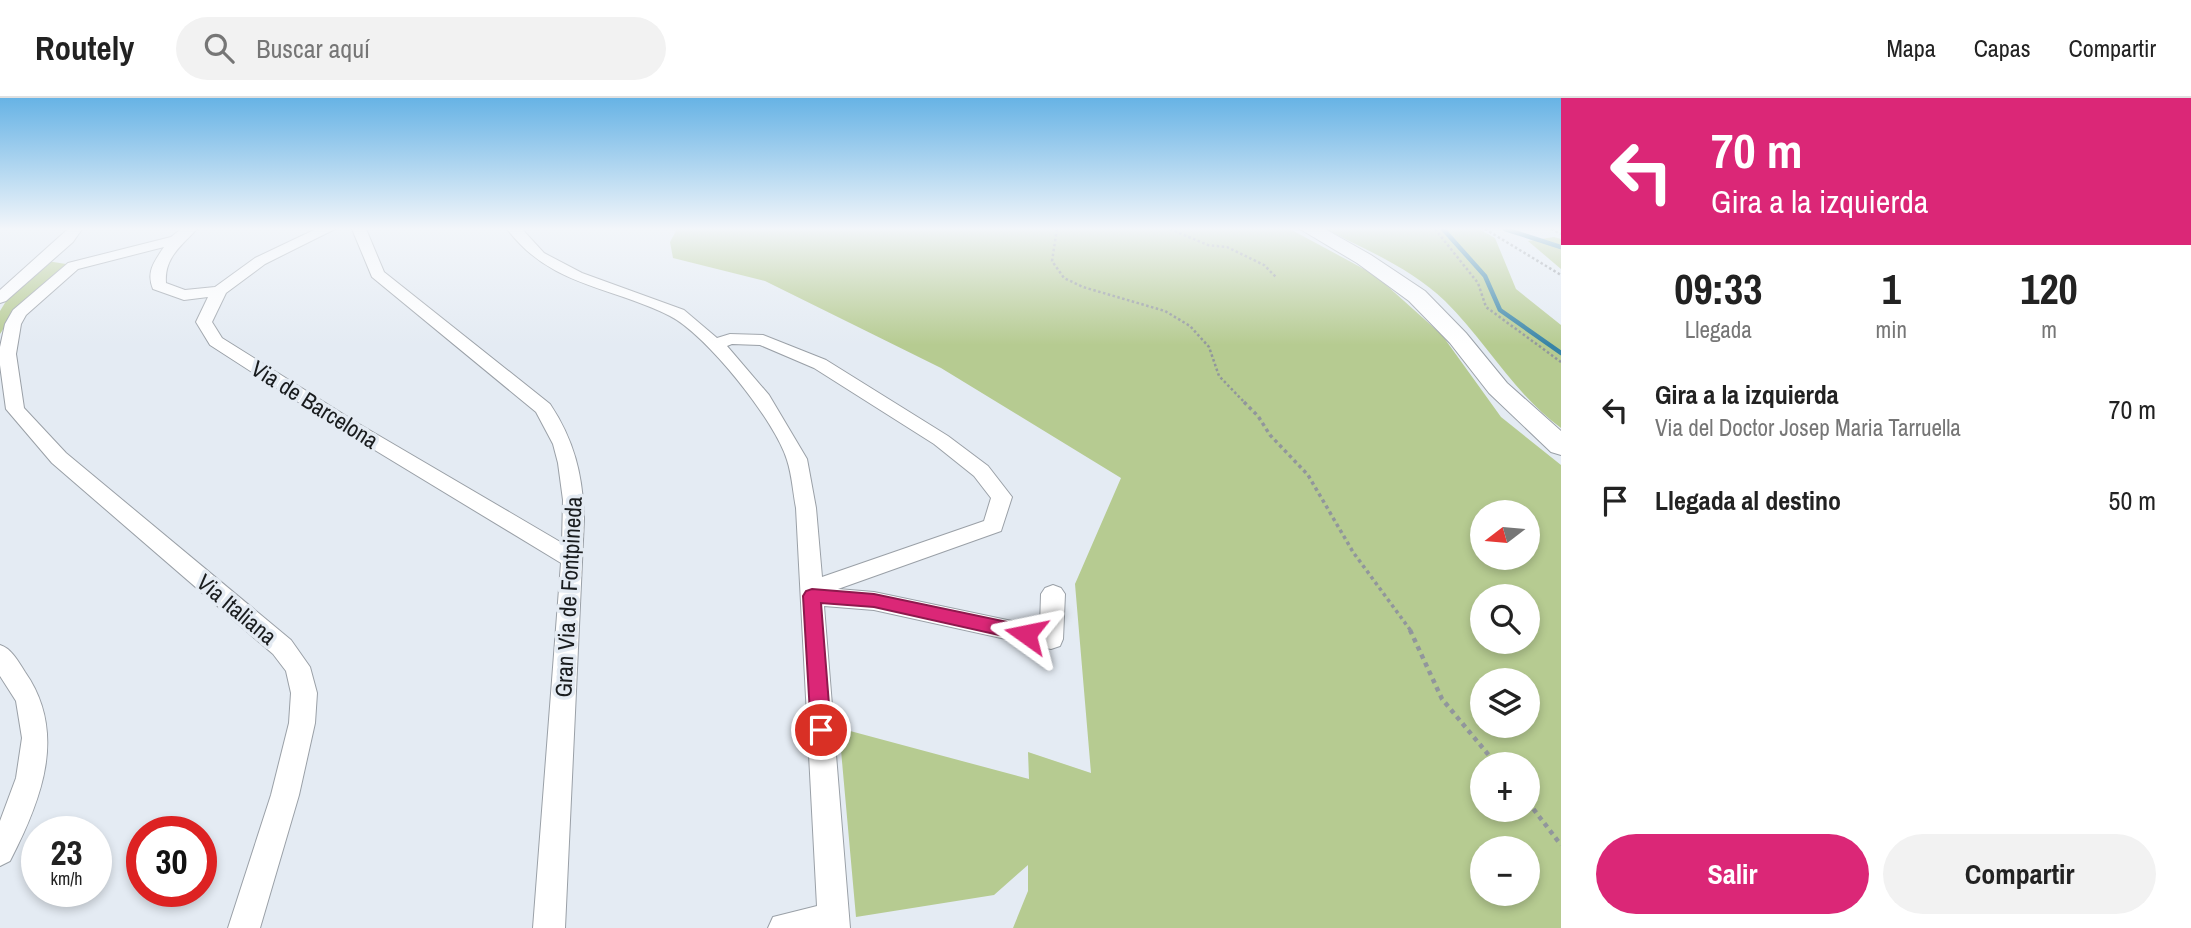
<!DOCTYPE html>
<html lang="es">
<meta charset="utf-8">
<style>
body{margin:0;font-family:"Archivo Narrow",sans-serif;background:#f2f2f2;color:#222;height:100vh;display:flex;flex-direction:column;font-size:26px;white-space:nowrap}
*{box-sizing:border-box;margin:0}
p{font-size:23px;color:#767676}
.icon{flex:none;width:38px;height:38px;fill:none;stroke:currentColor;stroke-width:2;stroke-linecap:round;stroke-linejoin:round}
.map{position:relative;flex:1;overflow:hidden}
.panel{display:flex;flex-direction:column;background:#fff;width:630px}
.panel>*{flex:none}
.hud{background:#db2777;color:#fff;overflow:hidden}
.needle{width:46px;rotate:254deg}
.controls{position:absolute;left:1470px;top:402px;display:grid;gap:14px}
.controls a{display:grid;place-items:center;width:70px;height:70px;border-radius:50%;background:#fff;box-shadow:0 4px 10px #0003;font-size:35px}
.speed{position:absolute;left:21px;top:718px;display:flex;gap:14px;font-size:35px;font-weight:700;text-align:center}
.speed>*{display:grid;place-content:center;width:91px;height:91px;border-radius:50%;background:#fff;box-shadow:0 4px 10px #0003;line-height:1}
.speed small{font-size:18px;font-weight:400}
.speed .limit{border:10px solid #d22;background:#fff;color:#111}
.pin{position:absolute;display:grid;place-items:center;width:60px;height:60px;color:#fff;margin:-30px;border:4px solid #fff;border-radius:50%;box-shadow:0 2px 7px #0007}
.me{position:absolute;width:77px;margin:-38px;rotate:282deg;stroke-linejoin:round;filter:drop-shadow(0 0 5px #0008)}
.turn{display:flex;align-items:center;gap:24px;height:147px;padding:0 35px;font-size:32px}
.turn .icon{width:91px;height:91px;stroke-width:2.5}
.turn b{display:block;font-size:49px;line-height:60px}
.eta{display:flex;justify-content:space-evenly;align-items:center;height:119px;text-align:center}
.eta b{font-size:42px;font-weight:700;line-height:49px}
.primary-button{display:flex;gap:14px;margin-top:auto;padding:14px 35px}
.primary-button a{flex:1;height:80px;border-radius:42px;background:#db2777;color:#fff;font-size:28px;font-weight:700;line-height:80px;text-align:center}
.primary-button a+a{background:#f2f2f2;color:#222}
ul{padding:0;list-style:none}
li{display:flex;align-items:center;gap:21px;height:91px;padding:0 35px}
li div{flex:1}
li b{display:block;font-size:26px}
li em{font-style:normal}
header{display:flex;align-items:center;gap:42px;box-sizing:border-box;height:98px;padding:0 35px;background:#fff;border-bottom:2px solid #e0e0e0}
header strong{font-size:33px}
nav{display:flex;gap:38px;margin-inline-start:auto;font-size:24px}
.search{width:490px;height:63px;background:#f2f2f2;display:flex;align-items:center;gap:18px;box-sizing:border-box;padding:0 24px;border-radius:38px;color:#767676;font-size:26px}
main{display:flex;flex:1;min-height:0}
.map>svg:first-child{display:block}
</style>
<header>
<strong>Routely</strong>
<div class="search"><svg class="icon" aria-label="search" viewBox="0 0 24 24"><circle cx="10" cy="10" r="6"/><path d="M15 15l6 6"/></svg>Buscar aquí</div>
<nav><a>Mapa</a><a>Capas</a><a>Compartir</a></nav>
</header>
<main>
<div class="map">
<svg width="1561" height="830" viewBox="0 0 1561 830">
<rect width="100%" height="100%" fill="#e4ebf3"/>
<g fill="#b6cb91" fill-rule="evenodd">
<path d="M677 131H1290L1375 177 1442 237 1501 319 1561 367V830H1013L1028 793V767L994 797 856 819 839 630 1029 681 1028 654 1091 675 1075 486 1121 380 941 270 850 225 765 183 673 160 670 144ZM1482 415H1528V460H1482ZM1482 499H1528V544H1482ZM1482 583H1528V628H1482ZM1482 667H1528V712H1482ZM1482 751H1528V796H1482Z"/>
<path d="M1325 131H1479L1495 140 1516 191 1561 227V330C1514 296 1486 243 1445 203 1412 171 1365 151 1325 131Z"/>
<polygon points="1554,139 1561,141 1561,171 1528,143"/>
<polygon points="47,163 66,166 19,207 0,236 0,213 8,200"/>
</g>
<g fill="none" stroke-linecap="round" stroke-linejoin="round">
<g stroke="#3884a6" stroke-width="4.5">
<polyline points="1443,131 1485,178 1500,212 1561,255"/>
<polyline points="1505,131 1561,149"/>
</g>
<defs>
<g id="street">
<polygon points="68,131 82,131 73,144 6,203 0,205 0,192"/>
<path d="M181 131H197C181 148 164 160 166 185L185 192 215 189 255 160 316 131H335L265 166 226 195 212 224 222 240 359 326 562 445 563 402 558 365 553 346 536 314 372 179 352 131H366L384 174 550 306C574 342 583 377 584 421L565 830H533L561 465 345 334 210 247 196 224 208 199 184 202 153 191C146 174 154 164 164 149L78 171 26 217 21 226 16 256 24 310 66 355 291 542 310 569 317 595 315 625 299 697 260 830H228L271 697 289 625 291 595 286 573 273 556 52 365 6 311 0 267V249L5 226 13 212 68 165 171 139Z"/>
<path d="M507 131H522L544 155 582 175 684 212 717 240 730 236 763 237 826 262 948 338 988 368 1012 399 1001 433 838 491 874 494 1040 529 1041 496 1045 490 1053 487 1061 490 1065 496 1063 541 1060 548 1051 551 874 512 824 508 850 830H768L773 819 817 808 796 410C793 395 792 377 787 362 776 324 706 236 670 218 611 188 551 189 507 131ZM732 246 760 247 814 270 934 346 974 378 991 400 984 423 822 479 816 410 807 361 769 297 727 248Z"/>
<path d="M0 547C12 551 18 563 25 574 68 635 41 703 10 763L0 768V723L16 680 22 640 16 603 0 578Z"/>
</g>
<polygon id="secondary" points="1300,131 1325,131 1371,157 1425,193 1466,235 1507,285 1561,333 1561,357 1551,354 1489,295 1450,245 1409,203 1357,165"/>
</defs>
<use href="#street" stroke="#9aa0a7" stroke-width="2"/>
<use href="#secondary" stroke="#9aa0a7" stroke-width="2"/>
<g stroke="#91969c" stroke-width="2.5" stroke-dasharray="2.5 2.5" stroke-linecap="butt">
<polyline points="1057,131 1052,163 1064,180 1083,189 1165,213 1190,228 1209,249 1219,278 1246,306"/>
<polyline points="1170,131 1208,147 1227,149 1264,167 1277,180"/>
<polyline points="1435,131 1478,185 1486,209 1561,264"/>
<polyline points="1485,131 1561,177"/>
<polyline points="1551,131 1561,136"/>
</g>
<polyline stroke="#91969c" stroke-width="3.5" stroke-dasharray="3.5 3.5" stroke-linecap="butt" points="1244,304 1258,318 1270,337 1308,377 1353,454 1411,533"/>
<g stroke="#91969c" stroke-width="4.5" stroke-dasharray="4.5 4.5" stroke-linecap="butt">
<polyline points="1410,532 1442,601 1497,667"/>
<polyline points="1528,704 1561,747"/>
</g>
<use href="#street" fill="#fff" fill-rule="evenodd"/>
<use href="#secondary" fill="#fff" fill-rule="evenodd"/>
</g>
<linearGradient id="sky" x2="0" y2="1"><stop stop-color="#67b3e5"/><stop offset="0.53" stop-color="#f3f6fa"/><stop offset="1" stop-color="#f3f6fa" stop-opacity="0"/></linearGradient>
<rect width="1561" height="247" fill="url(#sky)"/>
<polygon fill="#db2777" stroke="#8e194d" stroke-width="2" points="812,491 874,496 1026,528 1032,530 1035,536 1032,541 1026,543 874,509 821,505 831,632 828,638 821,641 814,638 811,632 803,498 806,493"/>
<g text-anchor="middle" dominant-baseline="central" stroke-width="7" stroke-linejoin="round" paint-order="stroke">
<g font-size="23" fill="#191c1e" stroke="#e4ebf3">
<text transform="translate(315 306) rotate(32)">Via de Barcelona</text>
<text transform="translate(568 499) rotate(-87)">Gran Via de Fontpineda</text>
<text transform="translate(237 511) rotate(40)">Via Italiana</text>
</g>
</g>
</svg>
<div class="controls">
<a><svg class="needle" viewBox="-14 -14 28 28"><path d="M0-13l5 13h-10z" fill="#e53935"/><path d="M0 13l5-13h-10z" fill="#767676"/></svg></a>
<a><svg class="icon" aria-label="search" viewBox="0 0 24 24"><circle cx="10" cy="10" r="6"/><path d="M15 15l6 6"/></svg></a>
<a><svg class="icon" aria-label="layers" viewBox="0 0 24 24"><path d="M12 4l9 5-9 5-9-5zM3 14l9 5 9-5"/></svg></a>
<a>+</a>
<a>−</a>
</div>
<div class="speed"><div>23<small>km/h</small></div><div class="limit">30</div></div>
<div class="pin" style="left:821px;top:632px;background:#d93025"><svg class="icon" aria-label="arrive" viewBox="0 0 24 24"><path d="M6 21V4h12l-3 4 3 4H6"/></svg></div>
<svg class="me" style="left:1026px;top:536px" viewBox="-20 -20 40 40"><path d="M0-17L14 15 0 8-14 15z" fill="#db2777" stroke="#fff" stroke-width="4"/></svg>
</div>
<section class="panel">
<div class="hud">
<div class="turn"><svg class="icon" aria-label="left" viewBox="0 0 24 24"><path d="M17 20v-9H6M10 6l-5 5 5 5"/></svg><div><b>70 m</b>Gira a la izquierda</div></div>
</div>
<div class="eta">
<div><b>09:33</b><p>Llegada</p></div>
<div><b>1</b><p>min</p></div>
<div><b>120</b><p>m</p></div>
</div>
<ul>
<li><svg class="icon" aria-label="left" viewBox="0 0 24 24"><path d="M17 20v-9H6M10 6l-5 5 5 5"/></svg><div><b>Gira a la izquierda</b><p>Via del Doctor Josep Maria Tarruella</p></div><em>70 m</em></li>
<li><svg class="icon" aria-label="arrive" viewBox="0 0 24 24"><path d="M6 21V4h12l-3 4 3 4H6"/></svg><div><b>Llegada al destino</b></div><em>50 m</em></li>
</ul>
<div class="primary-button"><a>Salir</a><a>Compartir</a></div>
</section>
</main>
